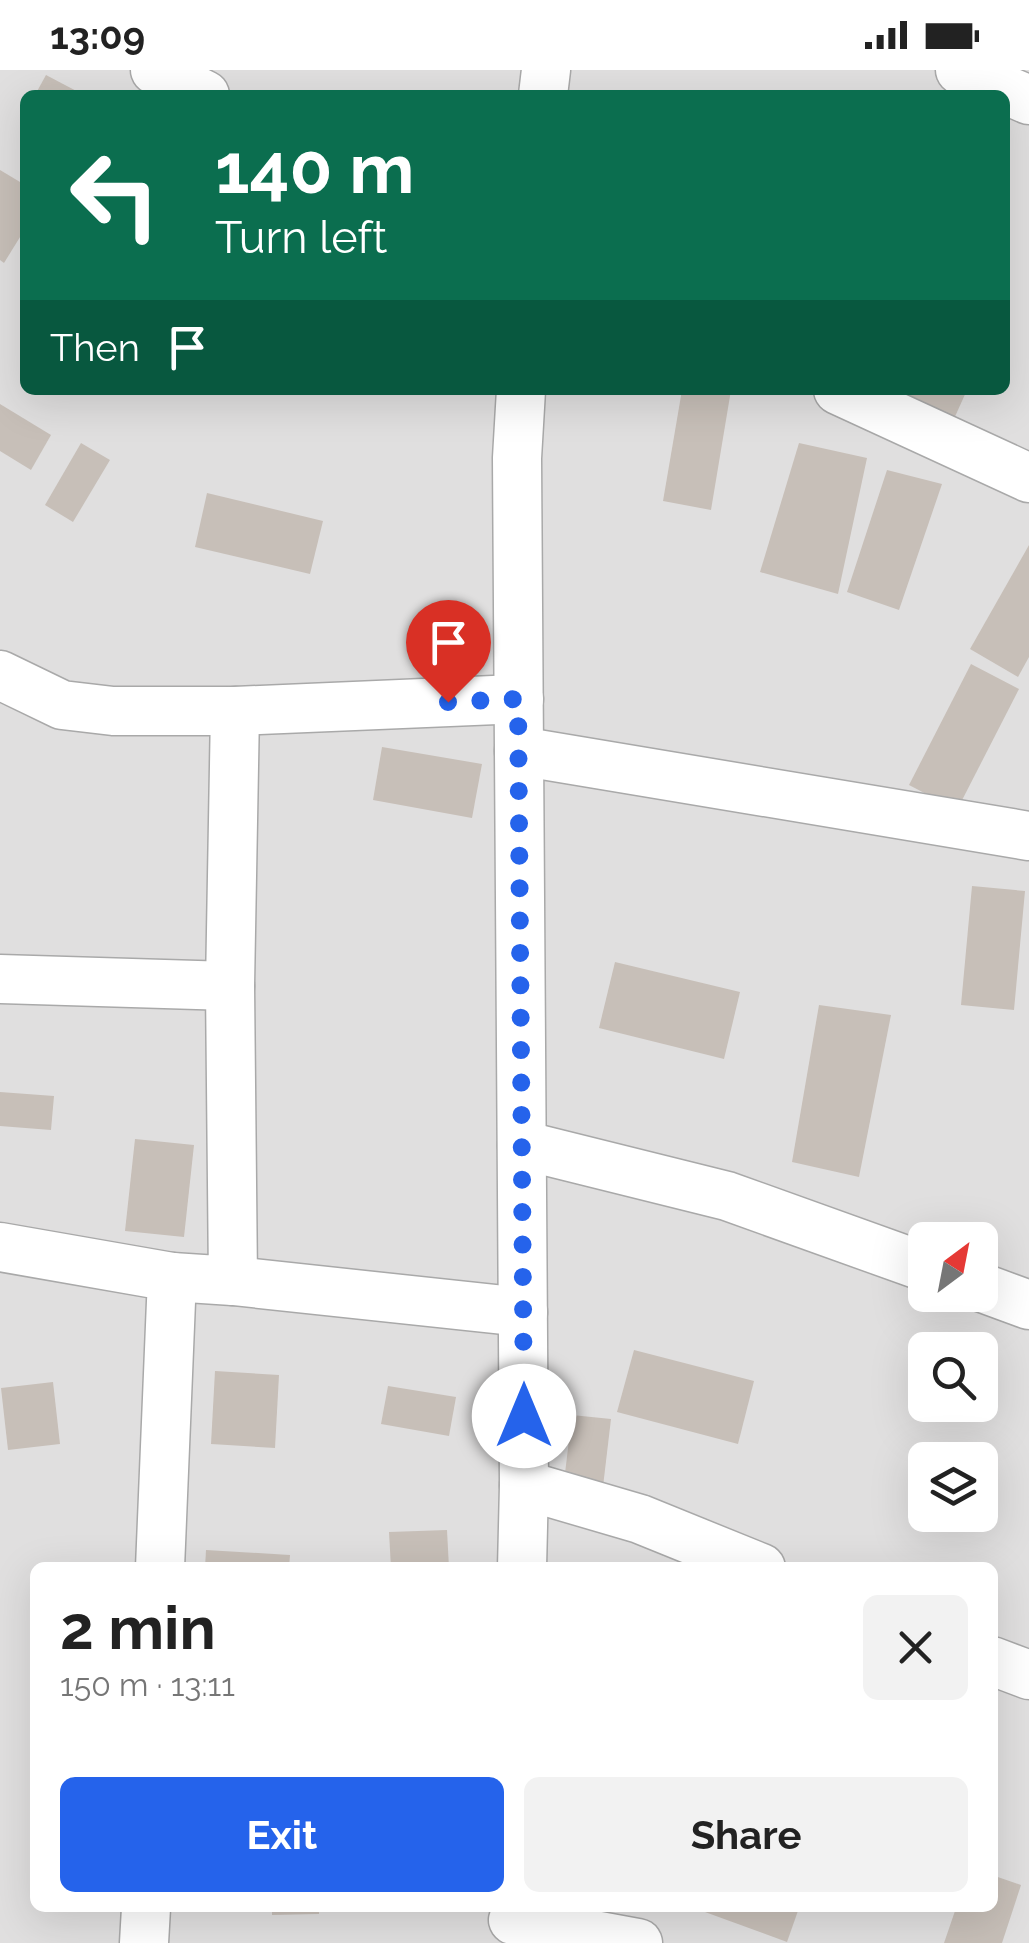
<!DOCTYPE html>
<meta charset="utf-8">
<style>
body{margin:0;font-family:Raleway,sans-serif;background:#f2f2f2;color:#222;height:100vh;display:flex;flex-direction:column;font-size:38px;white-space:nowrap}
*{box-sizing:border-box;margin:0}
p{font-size:32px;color:#767676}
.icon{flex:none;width:55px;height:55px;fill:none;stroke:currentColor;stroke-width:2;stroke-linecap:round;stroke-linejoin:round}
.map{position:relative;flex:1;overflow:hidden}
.drawer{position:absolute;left:30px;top:1492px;width:968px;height:350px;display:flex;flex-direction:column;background:#fff;border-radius:15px;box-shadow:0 10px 40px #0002}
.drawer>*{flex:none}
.top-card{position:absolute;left:20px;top:20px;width:990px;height:305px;border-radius:15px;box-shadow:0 10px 40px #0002;background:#0b6e4f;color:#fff;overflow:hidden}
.needle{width:65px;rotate:32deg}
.tools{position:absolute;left:908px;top:1152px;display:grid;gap:20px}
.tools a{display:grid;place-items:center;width:90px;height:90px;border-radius:15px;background:#fff;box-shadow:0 10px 40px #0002;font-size:50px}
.pin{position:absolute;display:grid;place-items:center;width:85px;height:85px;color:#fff;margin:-102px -42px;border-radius:50% 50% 50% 0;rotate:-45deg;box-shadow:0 0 10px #0007}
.pin .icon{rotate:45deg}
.me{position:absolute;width:110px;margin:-55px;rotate:0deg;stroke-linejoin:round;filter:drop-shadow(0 0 8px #0008)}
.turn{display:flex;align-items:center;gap:35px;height:210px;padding:0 30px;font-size:45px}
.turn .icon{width:130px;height:130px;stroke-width:2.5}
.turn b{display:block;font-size:70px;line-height:85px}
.then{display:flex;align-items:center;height:95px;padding:0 30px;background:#0003;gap:20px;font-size:38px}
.round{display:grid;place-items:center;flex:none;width:105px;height:105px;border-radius:15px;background:#f2f2f2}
.head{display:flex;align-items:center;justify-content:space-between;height:170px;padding:0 30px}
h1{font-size:60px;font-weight:700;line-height:75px}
.primary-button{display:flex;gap:20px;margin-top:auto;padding:20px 30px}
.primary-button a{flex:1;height:115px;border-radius:15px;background:#2563eb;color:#fff;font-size:40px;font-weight:700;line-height:115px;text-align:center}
.primary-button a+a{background:#f2f2f2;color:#222}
.status{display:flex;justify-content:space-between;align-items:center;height:70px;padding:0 50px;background:#fff;direction:ltr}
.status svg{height:28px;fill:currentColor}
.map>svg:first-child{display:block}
</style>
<div class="status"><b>13:09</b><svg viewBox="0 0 49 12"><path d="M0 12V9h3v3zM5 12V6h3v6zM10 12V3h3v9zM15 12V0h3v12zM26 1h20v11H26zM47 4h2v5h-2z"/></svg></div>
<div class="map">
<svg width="1029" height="1873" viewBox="0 0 1029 1873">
<rect width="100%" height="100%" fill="#f2efe9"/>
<path fill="#e0dfdf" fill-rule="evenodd" d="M0 0H1029V1873H0ZM25 25H1005V320H25ZM925 1170H980V1225H925ZM925 1280H980V1335H925ZM925 1390H980V1445H925ZM35 1498H992V1838H35Z"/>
<g fill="#c7bfb8">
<polygon points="46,5 84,25 35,25"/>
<polygon points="0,100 25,115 25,159 4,193 0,190"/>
<polygon points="682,320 731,320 711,440 663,431"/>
<polygon points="902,320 967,320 953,351 900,324"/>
<polygon points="0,334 51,365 31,400 0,381"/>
<polygon points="81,373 110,390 73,452 45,435"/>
<polygon points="799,373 867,388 838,524 760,502"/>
<polygon points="887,400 942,414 899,540 847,522"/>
<polygon points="207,423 323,451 310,504 195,477"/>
<polygon points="1029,475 1029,587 1018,607 970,579"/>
<polygon points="971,594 1019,619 957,740 909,715"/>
<polygon points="382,677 482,694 472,748 373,730"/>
<polygon points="972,816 1025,821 1014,940 961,935"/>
<polygon points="615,892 740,922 724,989 599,958"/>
<polygon points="819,935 891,945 859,1107 792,1092"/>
<polygon points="0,1022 54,1026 51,1060 0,1056"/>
<polygon points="135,1069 194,1075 184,1167 125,1161"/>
<polygon points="634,1280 754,1311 738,1374 617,1342"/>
<polygon points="215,1301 279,1305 275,1378 211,1374"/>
<polygon points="53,1312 60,1374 8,1380 1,1318"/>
<polygon points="388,1316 456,1327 449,1366 381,1354"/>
<polygon points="572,1345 611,1349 602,1425 563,1420"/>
<polygon points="447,1460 449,1498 391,1498 389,1462"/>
<polygon points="206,1480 290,1485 289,1498 205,1498"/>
<polygon points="992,1805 1021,1815 1002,1873 944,1873 956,1838 992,1838"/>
<polygon points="272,1838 319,1838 319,1844 272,1845"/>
<polygon points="694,1838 799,1838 787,1872"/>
</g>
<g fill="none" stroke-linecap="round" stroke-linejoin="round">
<defs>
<g id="minor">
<polyline points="155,0 205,25"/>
<polyline points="960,0 1029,30"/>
<polyline points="543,25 546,0"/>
<polyline points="521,320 517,388 524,1415 522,1498"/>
<polyline points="838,320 1029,408"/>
<polyline points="0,605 62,635 113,641 235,641 519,629"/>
<polyline points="519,681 1029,766"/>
<polyline points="0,909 230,916"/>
<polyline points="522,1075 727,1126 925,1197"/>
<polyline points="0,1177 172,1207 160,1498"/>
<polyline points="172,1207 233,1211 230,916 235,641"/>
<polyline points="233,1211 523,1242"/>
<polyline points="980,1217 1029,1235"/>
<polyline points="524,1415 640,1449 761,1498"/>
<polyline points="992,1591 1029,1605"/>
<polyline points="513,1850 638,1873"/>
<polyline points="144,1873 146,1838"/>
</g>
</defs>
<use href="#minor" stroke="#a9a9a9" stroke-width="51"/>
<use href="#minor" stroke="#fff" stroke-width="48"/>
</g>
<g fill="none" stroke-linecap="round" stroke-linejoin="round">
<polyline stroke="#2563eb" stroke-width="18" stroke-dasharray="0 32.4" points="448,632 518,629 524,1346"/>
</g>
</svg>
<div class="tools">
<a><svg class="needle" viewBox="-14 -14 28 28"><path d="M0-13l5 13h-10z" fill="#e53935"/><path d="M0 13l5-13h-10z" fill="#767676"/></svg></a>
<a><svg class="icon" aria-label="search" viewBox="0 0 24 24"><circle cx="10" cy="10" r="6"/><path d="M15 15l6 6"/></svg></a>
<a><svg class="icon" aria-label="layers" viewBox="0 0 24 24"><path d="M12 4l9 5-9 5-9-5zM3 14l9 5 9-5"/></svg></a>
</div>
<div class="pin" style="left:448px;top:632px;background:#d93025"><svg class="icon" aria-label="arrive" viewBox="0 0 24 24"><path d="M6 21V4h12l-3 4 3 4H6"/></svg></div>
<svg class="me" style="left:524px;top:1346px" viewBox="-20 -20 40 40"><circle r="19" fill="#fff"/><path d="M0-13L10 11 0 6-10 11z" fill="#2563eb"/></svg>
<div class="top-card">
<div class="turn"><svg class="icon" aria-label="left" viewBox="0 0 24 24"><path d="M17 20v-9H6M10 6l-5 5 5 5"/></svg><div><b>140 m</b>Turn left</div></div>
<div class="then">Then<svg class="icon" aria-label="arrive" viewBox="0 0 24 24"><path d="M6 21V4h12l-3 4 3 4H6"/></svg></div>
</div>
<section class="drawer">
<div class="head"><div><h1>2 min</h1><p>150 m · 13:11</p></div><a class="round"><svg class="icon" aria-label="close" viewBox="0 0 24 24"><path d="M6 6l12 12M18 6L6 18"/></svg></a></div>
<div class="primary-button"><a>Exit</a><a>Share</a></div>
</section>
</div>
